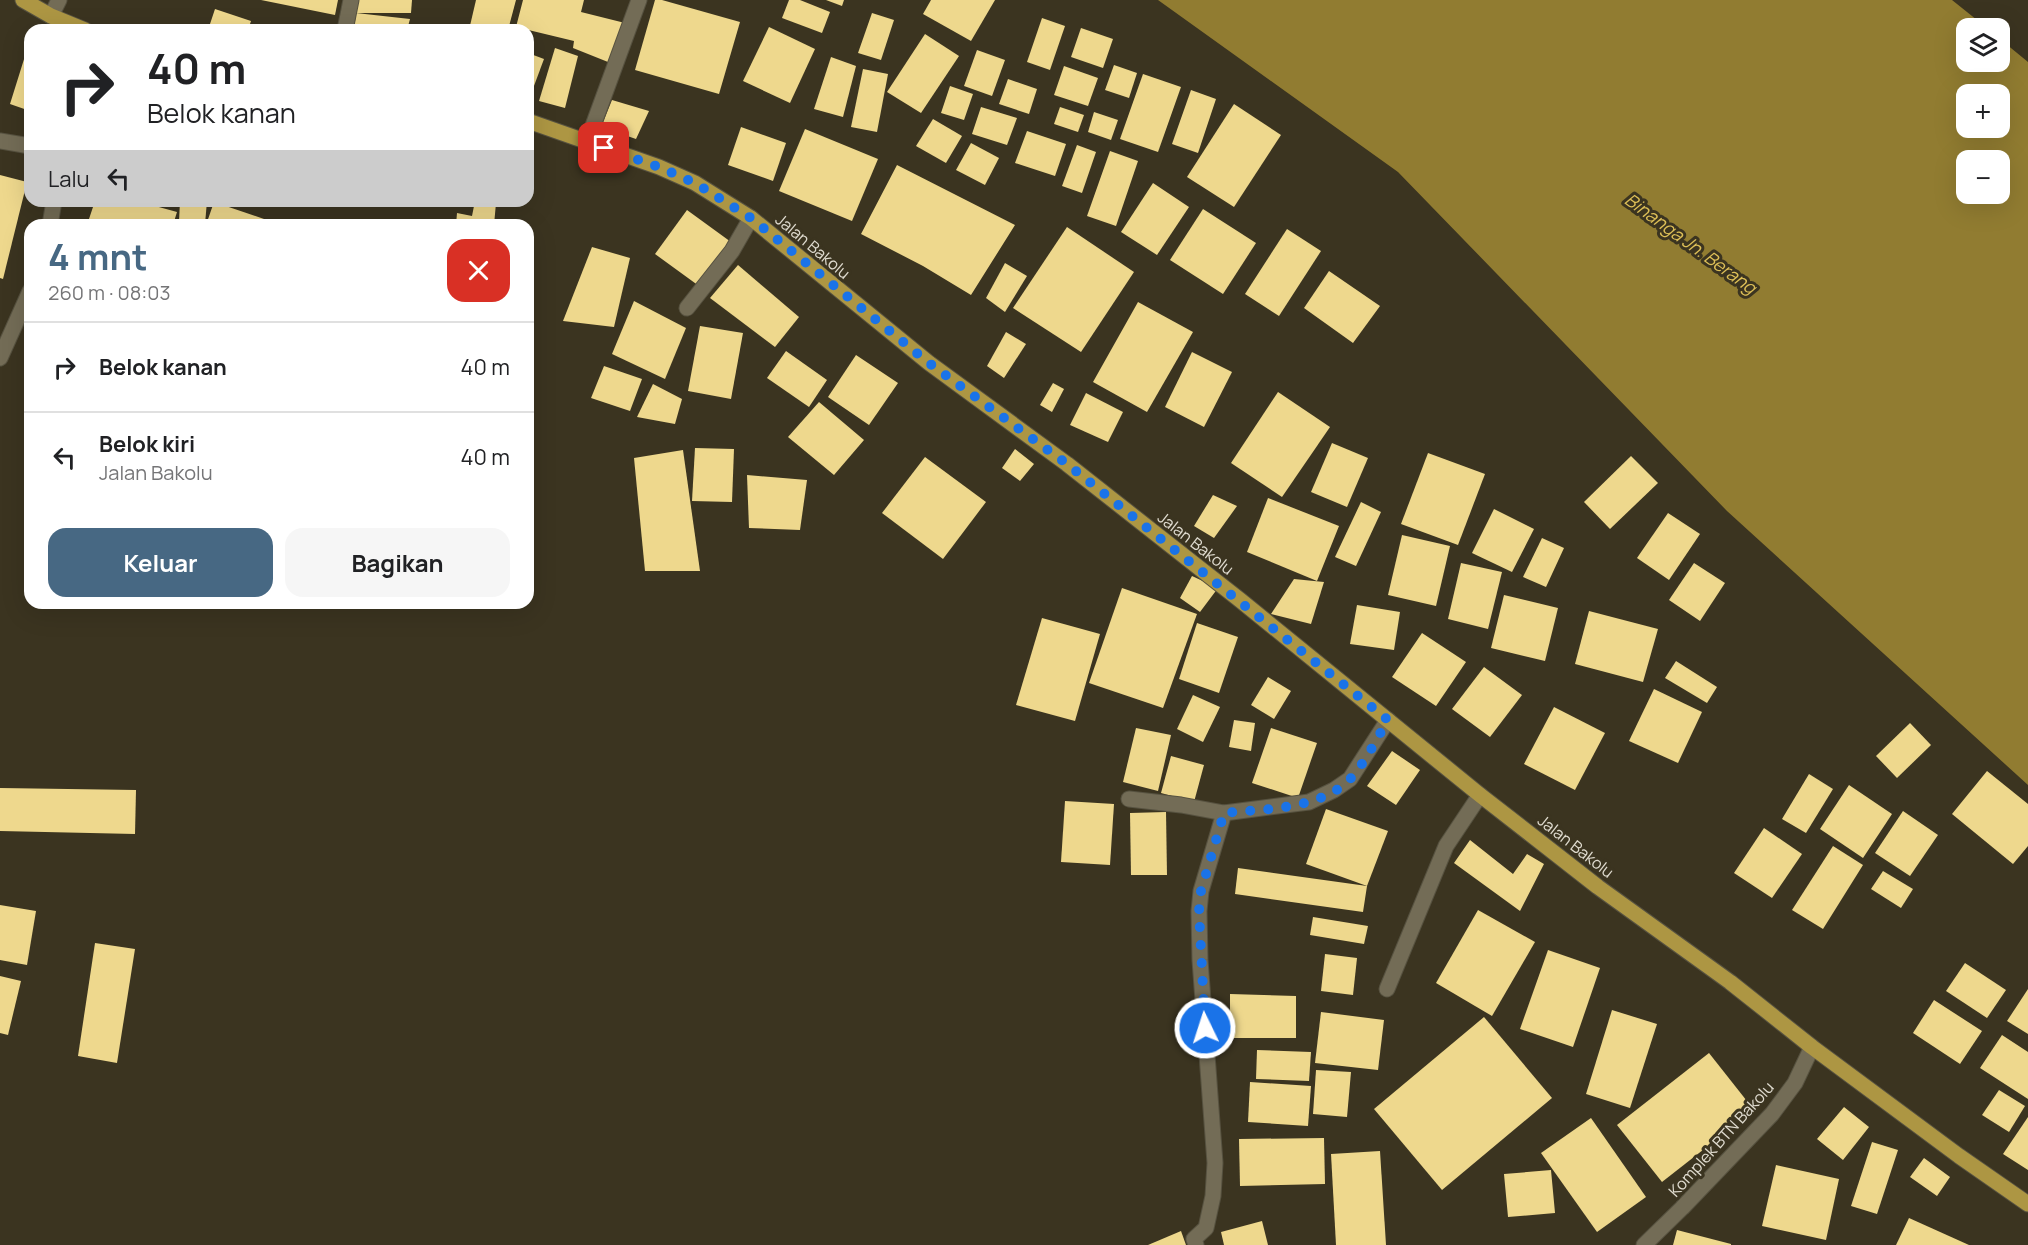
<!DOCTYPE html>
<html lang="id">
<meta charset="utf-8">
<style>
body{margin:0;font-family:Manrope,sans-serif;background:#f6f6f6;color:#202124;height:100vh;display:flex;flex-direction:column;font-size:22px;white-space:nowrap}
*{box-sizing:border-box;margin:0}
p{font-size:20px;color:#757577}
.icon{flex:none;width:33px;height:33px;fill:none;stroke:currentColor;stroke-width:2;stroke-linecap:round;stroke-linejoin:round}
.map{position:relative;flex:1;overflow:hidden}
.drawer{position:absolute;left:24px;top:219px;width:510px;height:390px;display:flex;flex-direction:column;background:#fff;border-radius:18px;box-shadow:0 6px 24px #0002}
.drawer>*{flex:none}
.banner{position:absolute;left:24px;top:24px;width:510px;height:183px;border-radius:18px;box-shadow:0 6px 24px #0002;background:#fff;color:#202124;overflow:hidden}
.controls{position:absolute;left:1956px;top:18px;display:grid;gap:12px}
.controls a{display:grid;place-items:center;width:54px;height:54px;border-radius:12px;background:#fff;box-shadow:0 6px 24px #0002;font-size:30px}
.pin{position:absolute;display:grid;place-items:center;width:51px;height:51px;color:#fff;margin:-26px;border-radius:12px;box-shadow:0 3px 9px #0006}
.me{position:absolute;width:66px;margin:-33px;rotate:356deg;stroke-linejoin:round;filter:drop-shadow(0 0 4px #0008)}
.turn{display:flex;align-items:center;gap:21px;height:126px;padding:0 24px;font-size:27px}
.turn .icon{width:78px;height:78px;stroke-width:2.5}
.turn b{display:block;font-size:42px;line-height:51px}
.then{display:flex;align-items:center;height:57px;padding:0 24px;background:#0003;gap:12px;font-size:22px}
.round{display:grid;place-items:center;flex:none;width:63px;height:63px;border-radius:18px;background:#f6f6f6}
.overview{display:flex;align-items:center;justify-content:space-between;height:102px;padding:0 24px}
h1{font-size:36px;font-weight:700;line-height:45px;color:#476883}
.action{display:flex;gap:12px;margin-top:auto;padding:12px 24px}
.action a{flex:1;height:69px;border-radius:18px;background:#476883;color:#fff;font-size:24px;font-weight:700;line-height:69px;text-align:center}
.action a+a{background:#f6f6f6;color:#202124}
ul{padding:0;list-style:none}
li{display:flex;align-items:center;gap:18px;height:90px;padding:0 24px;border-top:2px solid #e0e0e0}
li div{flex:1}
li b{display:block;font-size:22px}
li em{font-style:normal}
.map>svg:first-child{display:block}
</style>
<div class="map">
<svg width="2028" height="1245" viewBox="0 0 2028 1245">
<rect width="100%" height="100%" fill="#3b3420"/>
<path fill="#917c31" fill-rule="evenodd" d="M1158 0H1952L1987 28H1966V62H2000V39L2028 62V785L1727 511 1398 172ZM1966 94H2000V128H1966ZM1966 160H2000V194H1966Z"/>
<g fill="#eed88d">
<polygon points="261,0 338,0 335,15"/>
<polygon points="359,0 412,0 411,13 356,13"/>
<polygon points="476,0 516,0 508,30 469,30"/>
<polygon points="523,0 584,0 581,12 625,23 608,62 573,48 574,41 516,27"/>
<polygon points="655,0 662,0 740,22 719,94 635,70"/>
<polygon points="789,0 800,0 830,12 822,33 782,18"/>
<polygon points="826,0 844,0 842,6"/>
<polygon points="931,0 995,0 971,41 923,14"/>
<polygon points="215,9 251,21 248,30 208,30"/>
<polygon points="356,13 410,19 407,30 354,30"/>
<polygon points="872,13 894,20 881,60 858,53"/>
<polygon points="1042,18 1065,26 1050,70 1027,62"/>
<polygon points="769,27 815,49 790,103 743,81"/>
<polygon points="1081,28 1113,39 1103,68 1071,57"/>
<polygon points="925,34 959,56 921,113 887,92"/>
<polygon points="555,48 578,56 565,108 539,101"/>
<polygon points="977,50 1005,60 992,96 964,86"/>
<polygon points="528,53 544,59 528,102"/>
<polygon points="25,56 30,57 30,111 10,104"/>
<polygon points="831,57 856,66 843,117 814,109"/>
<polygon points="1114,65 1137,73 1129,98 1105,90"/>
<polygon points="1064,66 1098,78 1088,106 1054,95"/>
<polygon points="863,69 888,74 877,132 851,127"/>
<polygon points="1143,74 1181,87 1158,152 1120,139"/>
<polygon points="1008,79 1037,89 1029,114 999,104"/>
<polygon points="950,86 973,94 964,120 941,113"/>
<polygon points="1191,90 1216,99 1198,153 1172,144"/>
<polygon points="612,100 649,111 636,139 601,127"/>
<polygon points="1234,104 1281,135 1234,207 1187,177"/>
<polygon points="981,107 1017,118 1007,145 972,134"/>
<polygon points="1060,107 1084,115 1078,132 1054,124"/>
<polygon points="1094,112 1118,120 1111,140 1088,132"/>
<polygon points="933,119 962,136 946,163 916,146"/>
<polygon points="741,127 786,143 773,181 728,165"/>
<polygon points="805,129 878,159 852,221 779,191"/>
<polygon points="1027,131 1066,144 1055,176 1015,163"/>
<polygon points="971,143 999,158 985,185 956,170"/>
<polygon points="1077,145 1096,152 1082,193 1062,186"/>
<polygon points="1110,151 1138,161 1116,226 1087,216"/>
<polygon points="897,165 1015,225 971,295 923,266 861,234"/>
<polygon points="0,175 27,182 3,279 0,278"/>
<polygon points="1153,183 1189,207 1157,255 1121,232"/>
<polygon points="95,201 137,201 177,212 173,225 98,225 88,222"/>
<polygon points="180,201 207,201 205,224 179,222"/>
<polygon points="247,201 268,201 267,206"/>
<polygon points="475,201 496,203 494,225 456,225 457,213 472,216"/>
<polygon points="214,202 264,219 262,225 206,225"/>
<polygon points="1203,209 1256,243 1223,294 1170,260"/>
<polygon points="687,210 731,242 699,286 655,254"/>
<polygon points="403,220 432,222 431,225 402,225"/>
<polygon points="1067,227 1134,272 1081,352 1013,308"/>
<polygon points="1287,229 1321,251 1279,316 1245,294"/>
<polygon points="592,247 630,258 614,327 563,321"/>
<polygon points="1005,263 1027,276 1005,312 986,298"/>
<polygon points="738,265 799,317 775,347 710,298"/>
<polygon points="1329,271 1380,306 1353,343 1304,308"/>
<polygon points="634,301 686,328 665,379 612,354"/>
<polygon points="1138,302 1193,332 1147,412 1093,382"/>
<polygon points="700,326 743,333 731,399 688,391"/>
<polygon points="1006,332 1026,344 1004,378 987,366"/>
<polygon points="786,351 827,380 809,407 767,378"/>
<polygon points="1192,352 1232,372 1204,427 1165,407"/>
<polygon points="856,355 898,383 869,425 828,397"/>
<polygon points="604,366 642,379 630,411 591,398"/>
<polygon points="1053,383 1064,389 1052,412 1040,405"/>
<polygon points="653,384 682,399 675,424 637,417"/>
<polygon points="1278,392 1330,427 1282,497 1231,463"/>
<polygon points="1086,393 1123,412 1108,442 1070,425"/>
<polygon points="819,402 864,440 834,475 788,437"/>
<polygon points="1332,443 1368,458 1347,507 1311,492"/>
<polygon points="695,448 734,449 732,502 692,501"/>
<polygon points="1015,449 1034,464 1020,481 1002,468"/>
<polygon points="683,450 700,571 645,571 634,458"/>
<polygon points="1428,453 1485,474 1458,545 1401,524"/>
<polygon points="1631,456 1658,483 1610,529 1584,502"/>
<polygon points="925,457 986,502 943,559 882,513"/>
<polygon points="747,475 807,480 800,530 749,528"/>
<polygon points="1213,495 1237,506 1214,538 1194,526"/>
<polygon points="1268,498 1339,526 1317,581 1247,552"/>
<polygon points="1361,502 1381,512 1356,566 1335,557"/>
<polygon points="1494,509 1534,529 1512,572 1472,553"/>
<polygon points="1668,513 1700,534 1669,580 1637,558"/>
<polygon points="1402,535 1450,546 1436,606 1388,595"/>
<polygon points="1542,538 1564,548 1546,587 1523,577"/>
<polygon points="1461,563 1502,572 1488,629 1448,619"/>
<polygon points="1694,563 1725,583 1700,621 1669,600"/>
<polygon points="1192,576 1218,588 1200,612 1180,598"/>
<polygon points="1294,579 1324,582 1311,624 1271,614"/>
<polygon points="1122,588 1197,614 1163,708 1089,683"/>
<polygon points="1504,595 1558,608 1545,661 1491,648"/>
<polygon points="1357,605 1400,612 1394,650 1350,644"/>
<polygon points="1589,611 1658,629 1643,682 1575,664"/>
<polygon points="1042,618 1100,634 1075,721 1016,705"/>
<polygon points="1197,623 1238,637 1219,693 1179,679"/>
<polygon points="1422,633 1466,662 1436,706 1392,677"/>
<polygon points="1676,661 1717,687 1707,703 1665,678"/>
<polygon points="1484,667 1522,695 1490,737 1452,709"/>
<polygon points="1268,677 1291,691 1274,719 1251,705"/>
<polygon points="1654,689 1702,712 1678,763 1629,741"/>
<polygon points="1193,695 1220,707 1203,742 1177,729"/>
<polygon points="1554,707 1605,733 1575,790 1524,764"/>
<polygon points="1234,720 1255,723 1251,751 1229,747"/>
<polygon points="1910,723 1931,745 1897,778 1876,756"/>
<polygon points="1136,728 1171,735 1158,791 1123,782"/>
<polygon points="1271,728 1317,743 1298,798 1252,783"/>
<polygon points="1392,751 1420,770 1396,805 1367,786"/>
<polygon points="1171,756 1204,765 1194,802 1161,793"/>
<polygon points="1987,771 2028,804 2028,846 2013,864 1952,814"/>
<polygon points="1809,774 1833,789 1806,833 1782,819"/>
<polygon points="1849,785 1892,814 1863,858 1820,829"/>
<polygon points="0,788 136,790 135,834 0,831"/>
<polygon points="1065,801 1114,804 1110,865 1061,862"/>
<polygon points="1326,809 1388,831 1367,886 1306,864"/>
<polygon points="1903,811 1938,835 1910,876 1875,853"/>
<polygon points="1166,812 1167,875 1131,875 1130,813"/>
<polygon points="1764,828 1802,854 1772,898 1734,873"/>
<polygon points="1470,840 1513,874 1527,854 1544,864 1520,911 1454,863"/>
<polygon points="1833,846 1863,865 1823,929 1792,910"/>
<polygon points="1238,868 1367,886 1363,912 1235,894"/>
<polygon points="1883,871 1913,889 1901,908 1871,889"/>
<polygon points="0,905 36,911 27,965 0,960"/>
<polygon points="1478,910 1535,942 1492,1016 1436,983"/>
<polygon points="1313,917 1368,926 1364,944 1310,935"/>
<polygon points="95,943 135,949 117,1063 78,1056"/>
<polygon points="1548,950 1600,968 1573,1047 1520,1029"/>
<polygon points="1325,954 1357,958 1353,995 1321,991"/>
<polygon points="1965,963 2006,990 1987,1018 1946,991"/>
<polygon points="0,976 21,981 8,1035 0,1033"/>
<polygon points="2028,989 2028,1034 2007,1021"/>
<polygon points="1230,994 1296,996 1296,1038 1230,1038"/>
<polygon points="1934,1000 1982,1031 1960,1064 1913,1033"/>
<polygon points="1612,1010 1657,1024 1630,1108 1586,1094"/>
<polygon points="1321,1012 1384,1020 1378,1070 1315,1063"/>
<polygon points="1484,1017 1552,1098 1442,1190 1374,1109"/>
<polygon points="2002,1035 2028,1052 2028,1099 1980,1068"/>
<polygon points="1257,1050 1311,1052 1309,1081 1256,1079"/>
<polygon points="1709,1053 1754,1110 1662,1182 1617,1125"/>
<polygon points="1316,1070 1351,1072 1347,1117 1313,1114"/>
<polygon points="1250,1082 1311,1086 1308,1126 1248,1122"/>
<polygon points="1999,1090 2025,1106 2009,1132 1982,1115"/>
<polygon points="1844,1107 1869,1127 1843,1160 1817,1139"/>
<polygon points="2028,1117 2028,1170 2003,1154"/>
<polygon points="1591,1118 1646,1197 1597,1232 1541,1153"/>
<polygon points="1324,1138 1325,1184 1240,1186 1239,1139"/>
<polygon points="1872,1142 1898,1150 1877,1214 1851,1206"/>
<polygon points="1380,1151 1386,1245 1336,1245 1331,1154"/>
<polygon points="1924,1158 1950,1177 1937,1196 1910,1177"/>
<polygon points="1776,1165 1839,1179 1826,1240 1762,1226"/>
<polygon points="1551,1170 1555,1213 1508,1217 1504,1174"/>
<polygon points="1909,1218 1969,1245 1896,1245"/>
<polygon points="1262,1221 1268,1245 1224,1245 1221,1232"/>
<polygon points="1677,1230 1731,1244 1731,1245 1673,1245"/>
<polygon points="1181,1231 1186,1245 1148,1245"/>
</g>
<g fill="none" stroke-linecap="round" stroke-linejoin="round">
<defs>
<g id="minor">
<polyline points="51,16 59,0"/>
<polyline points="345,30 351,0"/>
<polyline points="0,141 30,146"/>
<polyline points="587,142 639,0"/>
<polyline points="50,225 54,201"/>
<polyline points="687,308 732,251 751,218"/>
<polyline points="0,358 30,291"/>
<polyline points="1129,799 1181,805 1224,813 1309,802 1334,790 1350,779 1388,720"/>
<polyline points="1387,989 1446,846 1480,795"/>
<polyline points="1196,1245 1194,1239 1206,1228 1213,1196 1215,1163 1200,960 1199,911 1201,891 1224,813"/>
<polyline points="1644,1245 1682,1208 1772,1114 1795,1083 1812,1047"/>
</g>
<g id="major">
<polyline points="23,0 51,16 85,30"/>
<polyline points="528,121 659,167 695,183 751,218 929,363 1067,464 1240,600 1480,795 1598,887 1730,982 1812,1047 1959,1156 2028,1204"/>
</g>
</defs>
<use href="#minor" stroke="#575240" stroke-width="17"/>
<use href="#major" stroke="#575240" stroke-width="17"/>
<use href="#minor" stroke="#736c56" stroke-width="15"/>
<use href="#major" stroke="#ad9643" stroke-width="15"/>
</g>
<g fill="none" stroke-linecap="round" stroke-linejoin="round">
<path stroke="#1a73e8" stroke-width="10" stroke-dasharray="0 18" d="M604 148 659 167 695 183 751 218 929 363 1067 464 1388 720C1377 738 1365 763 1351 778 1322 810 1263 809 1224 813L1201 891 1199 911 1205 1028"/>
</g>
<g text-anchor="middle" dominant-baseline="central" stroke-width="6" stroke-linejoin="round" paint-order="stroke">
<g font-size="16" fill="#e0dcd0" stroke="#3b3420">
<text transform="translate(813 246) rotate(40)">Jalan Bakolu</text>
<text transform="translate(1196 543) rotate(38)">Jalan Bakolu</text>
<text transform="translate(1576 846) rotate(38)">Jalan Bakolu</text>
<text transform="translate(1721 1139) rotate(-48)">Komplek BTN Bakolu</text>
</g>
<g font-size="18" font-style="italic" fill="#ddbf57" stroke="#3b3420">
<text transform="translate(1691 243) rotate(36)">Binanga Jn. Berang</text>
</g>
</g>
</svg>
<div class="controls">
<a><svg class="icon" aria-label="layers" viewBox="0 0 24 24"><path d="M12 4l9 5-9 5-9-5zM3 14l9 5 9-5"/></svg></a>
<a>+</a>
<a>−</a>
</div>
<div class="pin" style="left:604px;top:148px;background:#d93025"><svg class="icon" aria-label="arrive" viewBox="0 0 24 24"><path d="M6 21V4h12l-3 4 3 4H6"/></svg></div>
<svg class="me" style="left:1205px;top:1028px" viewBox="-20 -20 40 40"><circle r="17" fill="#1a73e8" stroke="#fff" stroke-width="3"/><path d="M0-11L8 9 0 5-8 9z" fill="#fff"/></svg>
<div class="banner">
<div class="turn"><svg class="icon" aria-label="right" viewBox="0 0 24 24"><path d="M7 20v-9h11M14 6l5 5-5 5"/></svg><div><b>40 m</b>Belok kanan</div></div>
<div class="then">Lalu<svg class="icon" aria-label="left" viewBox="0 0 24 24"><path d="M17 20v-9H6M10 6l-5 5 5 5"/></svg></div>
</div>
<section class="drawer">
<div class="overview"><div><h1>4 mnt</h1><p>260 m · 08:03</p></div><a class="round" style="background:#d93025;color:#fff"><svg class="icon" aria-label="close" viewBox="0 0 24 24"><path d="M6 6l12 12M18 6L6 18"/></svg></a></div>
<ul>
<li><svg class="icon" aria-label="right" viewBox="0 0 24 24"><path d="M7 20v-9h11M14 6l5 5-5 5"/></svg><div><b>Belok kanan</b></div><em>40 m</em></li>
<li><svg class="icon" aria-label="left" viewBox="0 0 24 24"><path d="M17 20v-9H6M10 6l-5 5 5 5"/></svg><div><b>Belok kiri</b><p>Jalan Bakolu</p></div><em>40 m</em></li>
</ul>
<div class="action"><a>Keluar</a><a>Bagikan</a></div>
</section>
</div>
